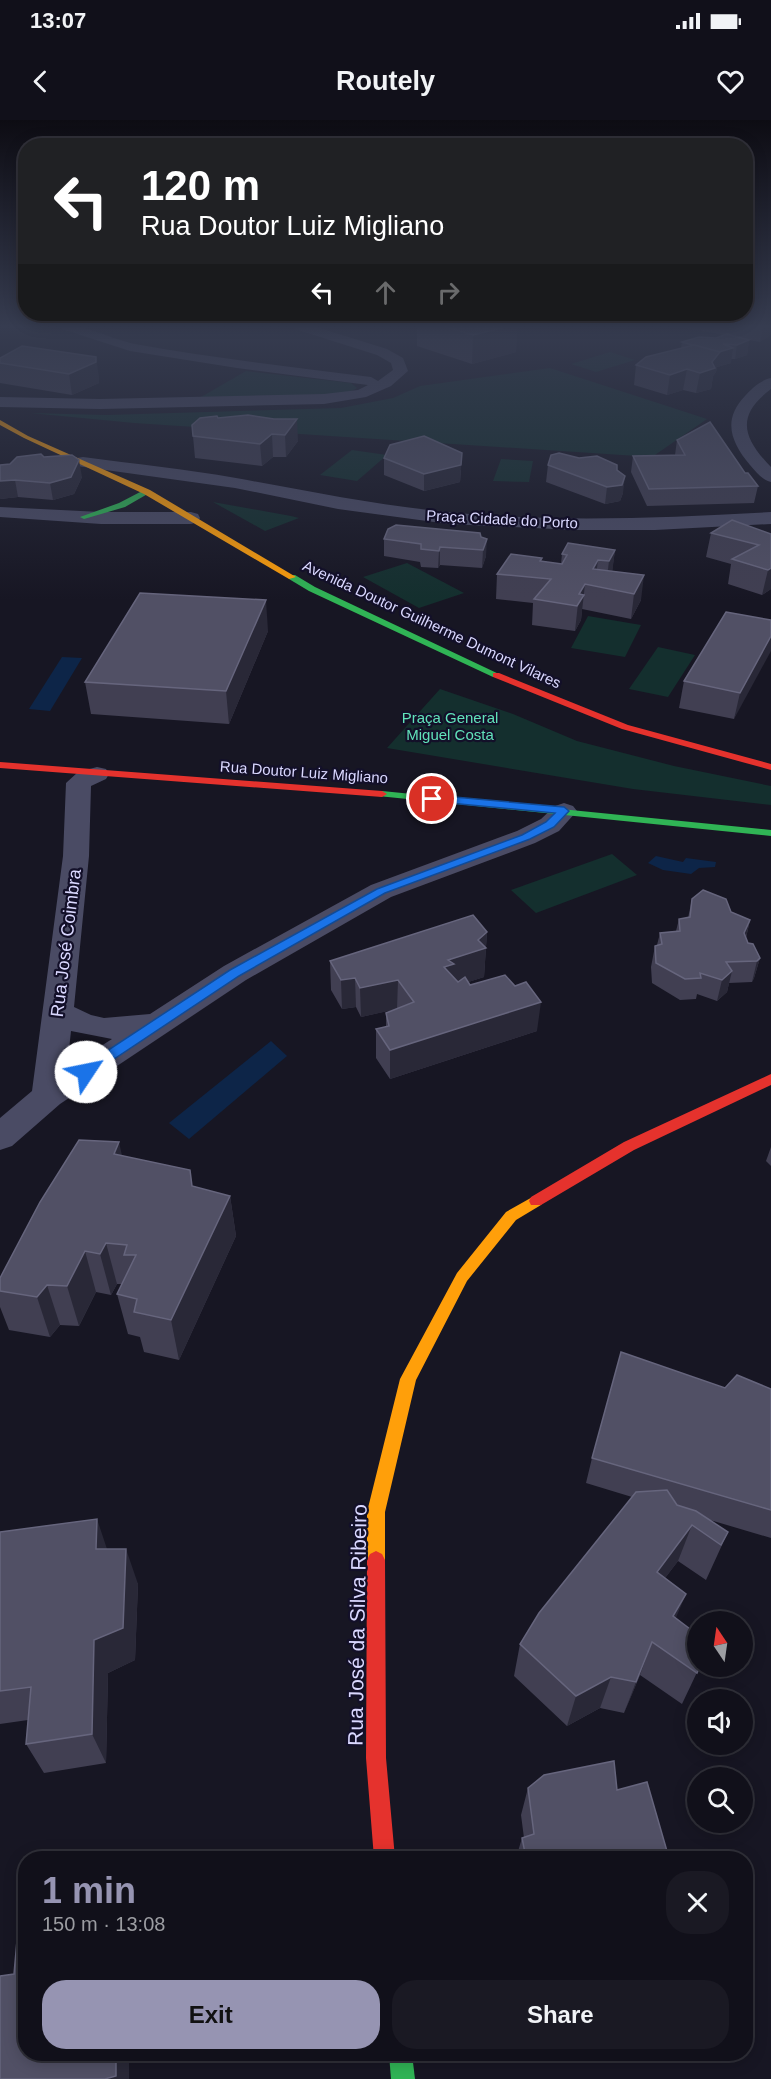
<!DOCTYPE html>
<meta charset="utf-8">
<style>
body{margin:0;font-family:Arial,sans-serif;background:#1a1923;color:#f1f3f6;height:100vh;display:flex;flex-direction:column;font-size:22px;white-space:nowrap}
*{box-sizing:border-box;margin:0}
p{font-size:20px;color:#9c9da2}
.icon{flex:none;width:33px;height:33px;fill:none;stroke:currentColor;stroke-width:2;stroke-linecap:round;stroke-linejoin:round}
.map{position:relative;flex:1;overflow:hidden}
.panel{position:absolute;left:18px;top:1731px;width:735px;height:210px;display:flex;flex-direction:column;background:#11101a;border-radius:24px;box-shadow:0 3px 15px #0003,0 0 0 2px #303039}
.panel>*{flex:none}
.guide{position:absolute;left:18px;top:18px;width:735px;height:183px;border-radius:24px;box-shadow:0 3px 15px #0003,0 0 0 2px #303039;background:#202124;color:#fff;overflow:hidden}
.needle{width:39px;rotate:347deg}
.tools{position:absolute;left:687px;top:1491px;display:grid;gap:12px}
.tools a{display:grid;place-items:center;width:66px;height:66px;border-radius:50%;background:#11101a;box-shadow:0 3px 15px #0003,0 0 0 2px #303039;font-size:30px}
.pin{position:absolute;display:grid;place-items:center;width:51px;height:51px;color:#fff;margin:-26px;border:3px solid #fff;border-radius:50%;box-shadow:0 2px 6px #0007}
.me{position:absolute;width:66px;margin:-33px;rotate:56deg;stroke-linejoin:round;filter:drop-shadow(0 0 4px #0008)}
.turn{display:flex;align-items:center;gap:21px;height:126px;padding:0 24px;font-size:27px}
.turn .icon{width:78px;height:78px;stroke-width:2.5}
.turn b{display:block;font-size:42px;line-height:51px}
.lanes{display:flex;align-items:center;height:57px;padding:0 24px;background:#0003;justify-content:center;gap:30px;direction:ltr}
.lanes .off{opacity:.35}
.round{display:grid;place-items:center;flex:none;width:63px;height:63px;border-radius:24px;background:#1a1923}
.summary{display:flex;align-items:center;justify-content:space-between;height:102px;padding:0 24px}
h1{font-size:36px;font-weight:800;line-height:45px;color:#9694b2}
.button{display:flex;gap:12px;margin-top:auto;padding:12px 24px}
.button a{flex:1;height:69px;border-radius:24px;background:#9694b2;color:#111;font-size:24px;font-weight:800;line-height:69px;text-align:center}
.button a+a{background:#1a1923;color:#f1f3f6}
.status{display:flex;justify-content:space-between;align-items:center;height:42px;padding:0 30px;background:#11101a;direction:ltr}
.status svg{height:16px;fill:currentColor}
header{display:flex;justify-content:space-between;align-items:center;height:78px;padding:0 24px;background:#11101a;font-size:27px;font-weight:800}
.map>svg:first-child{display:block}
</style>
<div class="status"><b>13:07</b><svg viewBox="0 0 49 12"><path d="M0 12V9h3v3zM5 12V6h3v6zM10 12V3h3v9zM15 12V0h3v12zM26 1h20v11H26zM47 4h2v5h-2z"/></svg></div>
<header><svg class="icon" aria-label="back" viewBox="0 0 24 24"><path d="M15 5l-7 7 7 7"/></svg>Routely<svg class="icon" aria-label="heart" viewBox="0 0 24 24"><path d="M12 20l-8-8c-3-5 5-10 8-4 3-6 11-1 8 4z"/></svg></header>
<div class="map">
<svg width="771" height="1959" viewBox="0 0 771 1959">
<rect width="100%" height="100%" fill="#171623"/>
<g fill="#142f2e">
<polygon points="610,232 635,240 596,252 571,244"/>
<polygon points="550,248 707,299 652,337 134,303 30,293 106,295 341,288 393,278 420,266"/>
<polygon points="246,251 351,263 357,268 347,274 201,277"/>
<polygon points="352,330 387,335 357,361 320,355"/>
<polygon points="501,339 533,341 529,362 493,361"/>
<polygon points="213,382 291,396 299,398 265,411"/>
<polygon points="407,443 464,473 419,488 363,457"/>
<polygon points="588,496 641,505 625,537 571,528"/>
<polygon points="658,527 695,535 668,577 629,569"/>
<polygon points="440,569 513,594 577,621 674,646 771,666 771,685 633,669 387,628"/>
<polygon points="612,734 637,755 536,793 511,770"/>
</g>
<g fill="#0d2548">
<polygon points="62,537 82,538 50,591 29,589"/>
<polygon points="656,736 683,742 686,738 716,742 715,747 699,748 691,754 663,750 648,743"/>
<polygon points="271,921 287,936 189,1019 169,1003"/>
</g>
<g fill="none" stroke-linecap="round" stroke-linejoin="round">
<g fill="#4a4b64" fill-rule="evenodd">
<path d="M60 206C87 204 109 219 135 224 213 238 292 247 371 257L378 261 393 250 391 243 377 235 295 209 293 206H313L387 229 403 238 408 251 391 266 366 277 324 284 100 289 0 287V277L100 279 324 274 358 270 368 265 237 248 130 231 62 209Z"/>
<path d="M771 258V269C735 296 743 318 771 347V362C762 360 756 352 750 345 731 322 722 300 745 276 752 268 761 260 771 258Z"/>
<path d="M83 337C134 344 186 349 236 358 307 371 376 385 448 392 555 403 663 398 771 392V404L655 410H576L449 404 338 389 235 368 77 346 75 342 77 338Z"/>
<polygon points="0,387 101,392 191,392 198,394 200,398 198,402 191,404 101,404 0,397"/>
<path d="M97 647 106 649 109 654 106 659 91 666 89 736 74 887 91 895 104 898 150 894 224 846 371 765 517 711 541 699 555 686 564 683 573 686 577 691 559 711 535 723 391 777 246 860 60 984 12 1026 0 1030V998L32 971 63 736 66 663 78 652ZM71 911 112 919 67 948Z"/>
</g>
<g fill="#30b455" fill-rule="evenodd">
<polygon points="144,370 151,372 125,387 84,399 80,397 119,383"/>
<polygon points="289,455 295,455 315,467 501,555 493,557 309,471 289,459"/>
<polygon points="382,671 771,710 771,716 378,676 378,672"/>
<polygon points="389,1934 412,1934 415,1959 391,1959"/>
</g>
<g fill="#ff9f0a" fill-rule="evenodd">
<polygon points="0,300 28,316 150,370 296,457 289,459 144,374 24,318 0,305"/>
<polygon points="536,1075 541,1077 543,1081 541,1085 516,1100 467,1161 416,1260 385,1392 385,1440 382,1446 376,1449 370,1446 367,1440 367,1392 400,1259 457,1153 506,1092"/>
</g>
<g fill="#e5322d" fill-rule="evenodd">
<polygon points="493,553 499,553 628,605 771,644 771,650 622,609 493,557"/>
<polygon points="0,642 382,671 387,674 382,677 0,648"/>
<polygon points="771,954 771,965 634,1030 541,1085 531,1085 529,1081 531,1077 624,1022"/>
<polygon points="376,1431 382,1434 385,1440 386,1638 395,1738 374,1738 366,1638 367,1440 370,1434"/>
</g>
</g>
<g fill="#413f52">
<polygon points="417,206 517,206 516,232 472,244 417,226"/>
<polygon points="674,206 771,206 760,222 744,219 749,220 747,235 735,239 731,239 731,243 717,247 716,252 713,256 711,269 696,273 683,270 667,275 634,265 636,245 681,228 682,222 716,218 725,215"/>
<polygon points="0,238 99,257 99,263 72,275 0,263"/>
<polygon points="248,295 298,321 286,337 273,337 262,346 195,338 192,305 218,298"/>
<polygon points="677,320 745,353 758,366 754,383 647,386 631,352 633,336 675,335"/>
<polygon points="44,337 82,357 74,374 53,380 18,377 0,379 0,345 10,344"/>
<polygon points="384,338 461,350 460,362 424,371 384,355"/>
<polygon points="548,345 617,350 623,373 620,381 605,384 546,362"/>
<polygon points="480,413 486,436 482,448 440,445 438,448 421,447 420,442 384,436 384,419"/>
<polygon points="711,413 771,414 771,469 762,475 728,464 731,444 706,437"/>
<polygon points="615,430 612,451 641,480 631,499 582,489 581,500 575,511 532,505 533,483 496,479 497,454 542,438 541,441 561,444 562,434"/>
<polygon points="771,500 734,599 679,588 684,561"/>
<polygon points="268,511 229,604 91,594 85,562"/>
<polygon points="692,779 731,792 750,800 746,818 748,823 760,838 754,858 752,862 729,863 727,872 717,881 697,874 696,879 680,880 652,863 651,847 655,826 657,825 660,813 676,811 679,799 688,798"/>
<polygon points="487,812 484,857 468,862 470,865 537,911 390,959 376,938 376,909 386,907 386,893 396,889 361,897 356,887 342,889 331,870 330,841"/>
<polygon points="771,1027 771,1046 766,1041"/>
<polygon points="122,1035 192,1066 230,1076 236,1116 179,1240 144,1232 140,1217 128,1214 117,1174 122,1164 117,1164 111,1175 96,1172 79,1206 60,1205 50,1217 9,1210 0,1187 0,1158"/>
<polygon points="725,1268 771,1269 771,1418 710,1400 728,1412 706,1460 678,1441 665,1458 676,1498 700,1546 682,1584 640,1555 624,1593 600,1588 567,1606 514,1556 520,1524 632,1377 586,1363 592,1338"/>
<polygon points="0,1412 107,1429 138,1464 135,1540 108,1553 106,1643 44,1653 26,1624 28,1600 0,1604"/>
<polygon points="528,1668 617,1670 669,1738 516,1738 522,1718 524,1718 521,1695"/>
<polygon points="596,1934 660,1934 644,1941 613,1942"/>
</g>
<g fill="#292837">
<polygon points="510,206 517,206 516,232 472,244 473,215"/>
<polygon points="763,206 771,206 771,215 760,222"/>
<polygon points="749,220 747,235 735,239 737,225"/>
<polygon points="733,228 731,243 717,247 716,252 713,256 711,269 696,273 700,253 718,232"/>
<polygon points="96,237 99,257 99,263 72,275 69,254"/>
<polygon points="687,249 683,270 667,275 670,255"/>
<polygon points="297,299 298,321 286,337 285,315"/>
<polygon points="272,314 273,337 262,346 260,324"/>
<polygon points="462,333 460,362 424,371 424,354"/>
<polygon points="79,340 82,357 74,374 53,380 50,363"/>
<polygon points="625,356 623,373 620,381 605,384 607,367 615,366"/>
<polygon points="15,360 18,377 0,379 0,361"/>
<polygon points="487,419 486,436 482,448 483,430"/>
<polygon points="440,427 440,445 438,448 439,431"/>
<polygon points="615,430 612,454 606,466 609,441"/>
<polygon points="598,440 595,464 593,449"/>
<polygon points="771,441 771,469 762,475 768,450"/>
<polygon points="644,455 641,480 631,499 634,474"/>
<polygon points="585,464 581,500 575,511 579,474"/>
<polygon points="266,480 268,511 229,604 226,571"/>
<polygon points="771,516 771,531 734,599 740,573"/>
<polygon points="750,800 745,821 744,813"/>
<polygon points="487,812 484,857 453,867 444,847 448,840 478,820"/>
<polygon points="760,838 754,858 752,862 757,841"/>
<polygon points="732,851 727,872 717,881 722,860"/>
<polygon points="355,858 356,887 342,889 341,860"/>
<polygon points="398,860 397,889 361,897 360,868"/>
<polygon points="541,882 537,911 390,959 390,930"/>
<polygon points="119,1022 128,1063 114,1034"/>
<polygon points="230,1076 236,1116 179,1240 171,1200"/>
<polygon points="106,1123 117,1164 111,1175 100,1134"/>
<polygon points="85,1131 96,1172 79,1206 67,1166"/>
<polygon points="47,1165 60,1205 50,1217 37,1177"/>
<polygon points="97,1399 109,1435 96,1429"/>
<polygon points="692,1405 678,1441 644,1486 657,1452"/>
<polygon points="126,1429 138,1464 135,1540 108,1553 106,1643 92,1614 94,1520"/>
<polygon points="686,1474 672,1507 659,1529 673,1496"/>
<polygon points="652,1522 640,1555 624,1593 636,1562"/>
<polygon points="611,1557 600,1588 567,1606 576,1576"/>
<polygon points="116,1934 129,1934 129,1959 105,1959"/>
<polygon points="651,1934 660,1934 644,1941"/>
</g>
<g fill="#515065" stroke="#66657d" stroke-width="1.5">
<polygon points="443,206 510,206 473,215"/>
<polygon points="727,214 749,220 737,225 723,224 733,228 719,232 694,225 692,225 682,222 699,217 716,218"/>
<polygon points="694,225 720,232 712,242 715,248 700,253 687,249 670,255 636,245 646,237"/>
<polygon points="22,226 96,237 96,242 69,254 0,243 0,238"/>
<polygon points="248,295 274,299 297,299 285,315 272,314 260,324 193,316 192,305 200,298 217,296 218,298"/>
<polygon points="710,302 745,353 748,353 758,366 649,369 633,336 685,335 677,320"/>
<polygon points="424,316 462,333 461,345 424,354 384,338 390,325"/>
<polygon points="559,333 579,338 597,336 617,345 617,350 625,356 622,365 607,367 548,345 551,335"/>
<polygon points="41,334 44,337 72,335 79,340 71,357 50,363 15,360 0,361 0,345 10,344 17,337"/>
<polygon points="732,400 771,414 771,448 768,450 732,439 759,425 711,413"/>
<polygon points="396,405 480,413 481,417 487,419 483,430 440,427 439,431 421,429 421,424 384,419 388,409"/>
<polygon points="568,423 615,430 609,441 598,440 593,449 644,455 634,474 585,464 579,474 584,475 577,486 534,479 551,459 497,454 511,434 542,438 540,441 562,444 567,435 562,434"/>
<polygon points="140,473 266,480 226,571 85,562"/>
<polygon points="726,492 771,500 771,516 740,573 684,561"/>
<polygon points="703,770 726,779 731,792 750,800 744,813 748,823 753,824 760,838 757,841 726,842 732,851 722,860 700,853 701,858 685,859 656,843 655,826 662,824 660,813 680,811 679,799 690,797 692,779"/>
<polygon points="473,795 487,812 478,820 486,828 448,840 454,844 444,847 458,862 465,857 470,865 505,855 515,866 526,862 541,882 390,930 376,909 389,906 386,893 414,882 398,860 360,868 355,858 341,860 330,841"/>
<polygon points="79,1020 119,1022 114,1034 190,1050 192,1066 230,1076 171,1200 134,1192 137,1179 117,1174 136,1135 124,1135 127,1125 106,1123 100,1134 85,1131 67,1166 47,1165 37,1177 0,1171 0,1158 40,1082"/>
<polygon points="621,1232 725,1268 737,1255 771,1269 771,1390 592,1338"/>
<polygon points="667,1370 677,1385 696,1391 728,1412 721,1425 692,1405 657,1452 686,1474 673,1496 698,1515 698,1546 700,1546 697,1553 652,1522 636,1562 611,1557 576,1576 520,1524 539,1493 636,1372"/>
<polygon points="97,1399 96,1429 126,1429 123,1508 94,1520 92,1614 26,1624 31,1567 0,1571 0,1412"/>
<polygon points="614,1641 617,1670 647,1662 669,1738 526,1738 522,1718 534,1714 528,1668 544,1655"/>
<polygon points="19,1798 26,1798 26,1934 116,1934 116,1956 105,1959 0,1959 0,1856 14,1854"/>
</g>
<linearGradient id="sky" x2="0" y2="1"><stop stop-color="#0d0c13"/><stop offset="0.43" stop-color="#363c50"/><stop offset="1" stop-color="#363c50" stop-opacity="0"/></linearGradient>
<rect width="771" height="480" fill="url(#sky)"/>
<polygon fill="#1a73e8" stroke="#114b97" stroke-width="1.5" points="432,675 564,687 569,691 554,707 530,719 385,773 239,856 90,955 81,955 79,952 81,948 230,850 377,769 522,715 546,702 555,693 428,681 426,679"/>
<g text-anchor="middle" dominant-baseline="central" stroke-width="4.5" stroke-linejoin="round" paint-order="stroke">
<g font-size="15" fill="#dad8ff" stroke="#131029">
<text transform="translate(502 399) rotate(3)">Praça Cidade do Porto</text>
<text transform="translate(432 504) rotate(25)">Avenida Doutor Guilherme Dumont Vilares</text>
<text transform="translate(304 652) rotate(4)">Rua Doutor Luiz Migliano</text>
</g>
<g font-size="15" fill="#61e2ba" stroke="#131029">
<text x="450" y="597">Praça General<tspan x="450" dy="17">Miguel Costa</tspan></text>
</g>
<g font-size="18" fill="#dad8ff" stroke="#131029">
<text transform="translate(66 823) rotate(-83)">Rua José Coimbra</text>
</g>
<g font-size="21" fill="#dad8ff" stroke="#131029">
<text transform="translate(357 1505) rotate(-89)">Rua José da Silva Ribeiro</text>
</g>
</g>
</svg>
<div class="tools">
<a><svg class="needle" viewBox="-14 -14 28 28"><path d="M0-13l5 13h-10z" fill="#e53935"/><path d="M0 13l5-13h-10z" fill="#9c9da2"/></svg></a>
<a><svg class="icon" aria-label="sound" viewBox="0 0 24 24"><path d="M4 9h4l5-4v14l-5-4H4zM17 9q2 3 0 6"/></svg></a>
<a><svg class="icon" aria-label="search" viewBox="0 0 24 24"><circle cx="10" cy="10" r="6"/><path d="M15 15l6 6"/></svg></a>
</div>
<div class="pin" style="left:432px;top:679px;background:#d93025"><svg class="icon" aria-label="arrive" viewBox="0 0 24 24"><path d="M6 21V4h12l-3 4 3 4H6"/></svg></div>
<svg class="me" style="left:86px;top:952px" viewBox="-20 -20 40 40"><circle r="19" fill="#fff"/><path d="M0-13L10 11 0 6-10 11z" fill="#1a73e8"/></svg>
<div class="guide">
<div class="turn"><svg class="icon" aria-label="left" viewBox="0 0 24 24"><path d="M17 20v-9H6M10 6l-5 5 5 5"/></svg><div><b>120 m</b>Rua Doutor Luiz Migliano</div></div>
<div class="lanes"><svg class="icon" aria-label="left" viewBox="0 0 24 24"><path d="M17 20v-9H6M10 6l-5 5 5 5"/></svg><svg class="icon off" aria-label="ahead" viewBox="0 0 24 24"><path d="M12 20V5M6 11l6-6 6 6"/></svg><svg class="icon off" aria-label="right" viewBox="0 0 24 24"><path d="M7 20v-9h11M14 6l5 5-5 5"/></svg></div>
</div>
<section class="panel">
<div class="summary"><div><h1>1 min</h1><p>150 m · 13:08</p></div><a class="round"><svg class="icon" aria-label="close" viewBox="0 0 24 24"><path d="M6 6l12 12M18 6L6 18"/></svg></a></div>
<div class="button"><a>Exit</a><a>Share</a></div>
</section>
</div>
